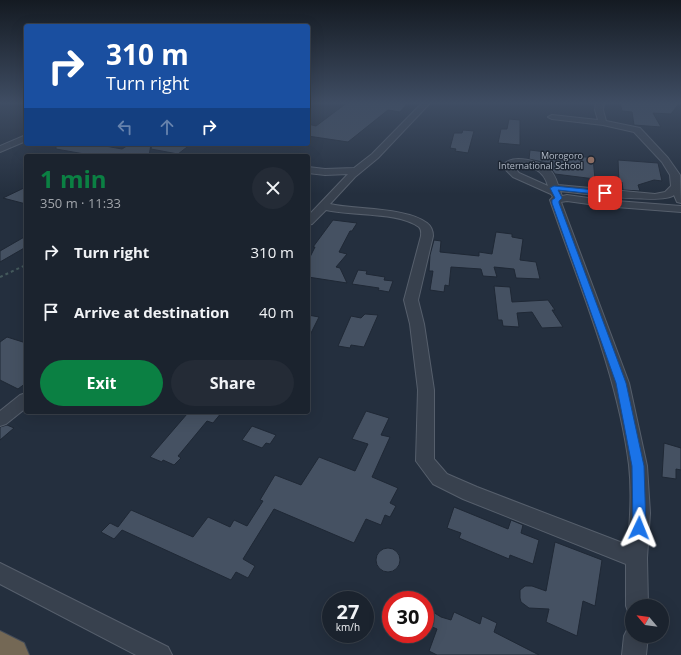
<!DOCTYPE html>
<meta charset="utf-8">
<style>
body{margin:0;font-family:"Open Sans",sans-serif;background:#242b36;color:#f1f3f6;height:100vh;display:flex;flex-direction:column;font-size:15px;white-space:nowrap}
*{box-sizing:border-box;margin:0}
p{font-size:13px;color:#a0a4aa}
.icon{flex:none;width:22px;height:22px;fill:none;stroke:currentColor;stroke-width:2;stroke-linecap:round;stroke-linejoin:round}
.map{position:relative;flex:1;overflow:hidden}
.side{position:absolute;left:24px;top:154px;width:286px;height:260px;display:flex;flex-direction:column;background:#1b232e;border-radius:4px;box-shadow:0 4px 16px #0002,0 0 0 1px #39404a}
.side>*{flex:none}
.banner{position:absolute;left:24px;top:24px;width:286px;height:122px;border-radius:4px;box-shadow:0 4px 16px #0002,0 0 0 1px #39404a;background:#1a4fa0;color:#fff;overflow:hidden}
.needle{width:26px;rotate:299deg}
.controls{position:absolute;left:625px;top:599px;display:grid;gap:8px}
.controls a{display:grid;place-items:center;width:44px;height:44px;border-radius:50%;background:#1b232e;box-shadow:0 4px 16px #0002,0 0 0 1px #39404a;font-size:20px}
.speed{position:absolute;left:322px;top:591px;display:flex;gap:8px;font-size:20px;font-weight:700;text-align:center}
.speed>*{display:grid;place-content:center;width:52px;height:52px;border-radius:50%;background:#1b232e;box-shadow:0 4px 16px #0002,0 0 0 1px #39404a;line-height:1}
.speed small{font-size:10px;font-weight:400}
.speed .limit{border:6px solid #d22;background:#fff;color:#111}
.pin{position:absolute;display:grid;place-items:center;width:34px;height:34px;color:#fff;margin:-17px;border-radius:8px;box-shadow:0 2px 6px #0006}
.me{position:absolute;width:44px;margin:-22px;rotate:2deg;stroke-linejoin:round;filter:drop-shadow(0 0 3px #0008)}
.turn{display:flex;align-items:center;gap:14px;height:84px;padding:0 16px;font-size:18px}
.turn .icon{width:52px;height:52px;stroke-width:2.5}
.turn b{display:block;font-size:28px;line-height:34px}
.lanes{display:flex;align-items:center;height:38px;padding:0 16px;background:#0003;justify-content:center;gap:20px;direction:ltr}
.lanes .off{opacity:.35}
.round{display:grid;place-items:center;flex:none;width:42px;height:42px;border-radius:21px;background:#242b36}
.overview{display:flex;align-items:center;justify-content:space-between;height:68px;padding:0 16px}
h1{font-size:24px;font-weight:700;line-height:30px;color:#0b8043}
.button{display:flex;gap:8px;margin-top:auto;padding:8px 16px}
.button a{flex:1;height:46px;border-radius:24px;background:#0b8043;color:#fff;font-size:16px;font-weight:700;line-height:46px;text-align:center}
.button a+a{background:#242b36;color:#f1f3f6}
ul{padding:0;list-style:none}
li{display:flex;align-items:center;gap:12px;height:60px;padding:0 16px}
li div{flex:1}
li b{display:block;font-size:15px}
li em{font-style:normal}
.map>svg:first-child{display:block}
</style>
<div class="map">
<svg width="681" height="655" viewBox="0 0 681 655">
<rect width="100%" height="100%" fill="#242f3e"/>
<g fill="#455162" stroke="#1f2835">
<polygon points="348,102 397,102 407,104 400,112 388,110 348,142 308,136 308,124 316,126"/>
<polygon points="620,102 680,102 671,114 653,113 661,127 634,125 632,112 622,111"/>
<polygon points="509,119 520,120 520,145 498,143 501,129 507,129"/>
<polygon points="463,130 474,131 468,153 455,151 456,149 450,148 454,133 462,133"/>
<polygon points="56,144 94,144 122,149 130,144 141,145 142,144 151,144 149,156 96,156 56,149"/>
<polygon points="152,144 191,144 178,154 151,149"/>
<polygon points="530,150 593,158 595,179 555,174 547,163 529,159"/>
<polygon points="618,160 658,163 662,181 654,180 638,185 640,191 623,190 622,182 619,182"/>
<polygon points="26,187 26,204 3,198"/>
<polygon points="333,220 357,223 352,231 350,231 339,252 347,254 336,267 340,268 347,283 308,277 308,261 315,247 313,247"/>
<polygon points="496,232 512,234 512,237 523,239 520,260 536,262 540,279 516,278 514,269 494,267 497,277 483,276 481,269 451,267 449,286 445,285 444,292 430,290 433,271 429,271 430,255 434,240 441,241 440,252 479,256 479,252 492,254"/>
<polygon points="26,236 26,247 0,262 0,251"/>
<polygon points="358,270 367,271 366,274 385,277 384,280 393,281 389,292 378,290 379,288 352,284"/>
<polygon points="494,286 510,287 512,302 548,300 555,310 552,310 563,327 542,328 532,312 517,313 519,327 503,326 502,320 498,320"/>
<polygon points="365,314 378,315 364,347 351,345 350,348 338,346 351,316 361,318"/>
<polygon points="308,315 319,317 308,339"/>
<polygon points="7,337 26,343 26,383 18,389 0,380 0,342"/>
<polygon points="366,411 389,418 381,435 390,437 372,477 398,488 390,503 396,506 390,517 385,515 381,525 366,519 354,543 274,509 243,559 255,566 248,578 236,572 231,580 122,530 114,539 101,532 110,523 118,527 131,510 193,537 208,517 230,527 234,520 247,526 263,501 260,500 275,475 301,485 319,457 355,471 368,444 352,439"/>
<polygon points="185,412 222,412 213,423 207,421 178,456 181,458 174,465 163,460 162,462 150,457 187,414"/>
<polygon points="7,425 14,428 0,440 0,427"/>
<polygon points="252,426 276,435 270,444 266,443 262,448 242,440"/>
<polygon points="664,443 681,448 681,470 676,469 676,479 662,477"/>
<polygon points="454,507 508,529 511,520 523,525 521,533 539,540 533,564 510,555 509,559 459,538 461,533 447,528"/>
<polygon points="555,542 602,560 595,606 583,601 577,636 546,622 549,609 529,608 521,602 520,598 520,590 525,586 532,586 546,591"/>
<circle cx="388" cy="560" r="12"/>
<polygon points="425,607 441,617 451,620 454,612 480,624 482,616 497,623 494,632 539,655 437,655 429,651 437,629 425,624"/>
</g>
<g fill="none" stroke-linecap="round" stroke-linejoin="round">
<defs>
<g id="minor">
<path d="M423 102H431L378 158 355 177 330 204C356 210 406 207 427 223 431 226 433 231 433 236L418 300 424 324 434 390V459L447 474 477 487 628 545C630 519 632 492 629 465 618 376 579 285 550 200L553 197 551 194 513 177 504 168V164C514 154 539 161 549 169 554 173 556 179 558 185L655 194 665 192 671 186 670 175 662 162 634 132 603 125 552 119 548 117 552 115 598 120 595 110 596 102H604L603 110 606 121 640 128 668 158 680 175 681 203 677 202 674 195C664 205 578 193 560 191L562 196 567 195 603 200 681 206V212L603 206 567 201 561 202 629 383 647 466 650 513 647 558 648 606H632V615L629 614 626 606V564L463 499 433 484 416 461 418 390 410 324 404 300 421 236C421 233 422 230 419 227 400 212 351 216 326 210L312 224 308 225V216L348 174 325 175 308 173V167L325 169 354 168 372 154ZM514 165C530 164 544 170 548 186L519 173 514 167Z"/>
<polygon points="26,135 26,141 0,152 0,146"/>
<polygon points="26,393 26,408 6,424 0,426 0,411 20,395"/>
<polygon points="0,563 168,647 172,655 136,655 0,584"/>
<polygon points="632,626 632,636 648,636 646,655 622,655 624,636 628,628"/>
</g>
<polygon id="highway" points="0,631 24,643 29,655 0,655"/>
</defs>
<use href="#minor" stroke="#565f6c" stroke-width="2"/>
<use href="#highway" stroke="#434c59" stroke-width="2"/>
<polyline stroke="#44595c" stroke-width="2" stroke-dasharray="3 3" stroke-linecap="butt" points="0,277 26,265"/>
<use href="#minor" fill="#38414e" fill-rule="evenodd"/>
<use href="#highway" fill="#746855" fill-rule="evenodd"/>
</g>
<linearGradient id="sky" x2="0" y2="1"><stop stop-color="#141a22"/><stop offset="0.53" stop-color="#3f4d63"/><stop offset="1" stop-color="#3f4d63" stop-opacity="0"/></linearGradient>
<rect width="681" height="194" fill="url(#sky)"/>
<polygon fill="#1a73e8" stroke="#114b97" points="554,186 605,191 608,193 605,195 558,190 562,198 559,201 559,203 626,383 644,466 646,528 644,532 639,534 635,532 633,528 632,466 616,383 552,203 552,200 555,198 550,188"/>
<circle fill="#8d6e63" stroke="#1d2633" stroke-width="1.5" cx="591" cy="160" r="4"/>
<g text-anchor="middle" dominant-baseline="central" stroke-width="3" stroke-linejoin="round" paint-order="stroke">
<g font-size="9" fill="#b4bcc9" stroke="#1d2633" text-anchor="end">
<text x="583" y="155">Morogoro<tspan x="583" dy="10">International School</tspan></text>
</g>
</g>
</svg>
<div class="controls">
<a><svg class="needle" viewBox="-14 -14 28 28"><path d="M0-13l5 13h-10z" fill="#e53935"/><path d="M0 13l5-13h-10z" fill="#a0a4aa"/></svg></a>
</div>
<div class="speed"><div>27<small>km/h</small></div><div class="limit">30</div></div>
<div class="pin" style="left:605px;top:193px;background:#d93025"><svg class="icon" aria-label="arrive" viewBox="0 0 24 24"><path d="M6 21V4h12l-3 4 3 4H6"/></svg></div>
<svg class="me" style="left:639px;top:528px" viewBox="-20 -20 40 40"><path d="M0-17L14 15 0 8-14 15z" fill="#1a73e8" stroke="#fff" stroke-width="4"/></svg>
<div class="banner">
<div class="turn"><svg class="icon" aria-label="right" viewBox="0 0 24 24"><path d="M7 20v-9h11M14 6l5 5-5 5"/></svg><div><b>310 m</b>Turn right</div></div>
<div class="lanes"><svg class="icon off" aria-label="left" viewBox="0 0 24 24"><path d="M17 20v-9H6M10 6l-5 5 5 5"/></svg><svg class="icon off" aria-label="ahead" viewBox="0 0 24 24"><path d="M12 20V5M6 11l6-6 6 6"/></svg><svg class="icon" aria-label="right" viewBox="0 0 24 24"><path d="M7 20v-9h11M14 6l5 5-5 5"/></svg></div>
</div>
<section class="side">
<div class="overview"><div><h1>1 min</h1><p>350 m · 11:33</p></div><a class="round"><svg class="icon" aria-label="close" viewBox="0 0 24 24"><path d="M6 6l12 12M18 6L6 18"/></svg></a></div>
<ul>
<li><svg class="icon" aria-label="right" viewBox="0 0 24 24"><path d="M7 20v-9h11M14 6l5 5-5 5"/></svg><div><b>Turn right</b></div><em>310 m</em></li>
<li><svg class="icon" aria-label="arrive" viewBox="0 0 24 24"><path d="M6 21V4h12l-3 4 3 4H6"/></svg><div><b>Arrive at destination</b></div><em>40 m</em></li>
</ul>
<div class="button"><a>Exit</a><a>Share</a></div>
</section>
</div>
